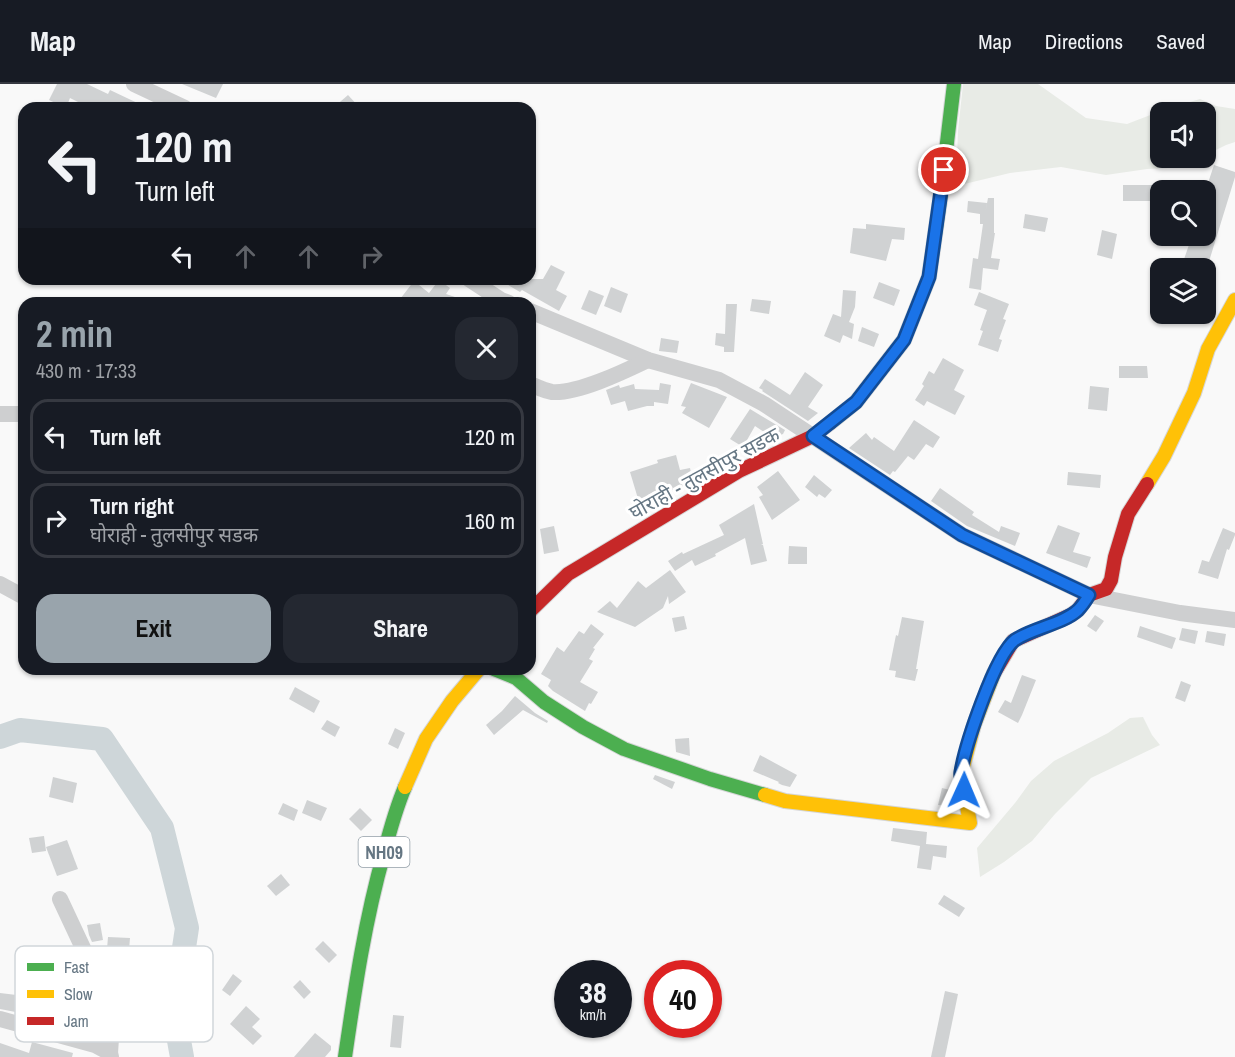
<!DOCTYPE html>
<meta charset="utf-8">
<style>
body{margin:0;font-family:"Archivo Narrow","Noto Sans Devanagari",sans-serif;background:#242831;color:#f1f3f6;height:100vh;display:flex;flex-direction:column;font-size:22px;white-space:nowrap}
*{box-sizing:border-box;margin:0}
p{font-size:20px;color:#9ea1a6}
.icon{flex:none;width:33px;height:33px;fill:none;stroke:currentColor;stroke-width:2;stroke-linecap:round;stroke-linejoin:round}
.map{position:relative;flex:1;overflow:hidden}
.panel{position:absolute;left:18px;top:213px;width:518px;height:378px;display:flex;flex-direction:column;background:#171b24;border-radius:18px;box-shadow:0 2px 4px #0004}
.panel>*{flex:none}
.top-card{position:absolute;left:18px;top:18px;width:518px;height:183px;border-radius:18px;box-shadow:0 2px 4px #0004;background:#171b24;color:#f1f3f6;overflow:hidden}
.fabs{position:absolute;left:1150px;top:18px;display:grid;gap:12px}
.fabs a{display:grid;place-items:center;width:66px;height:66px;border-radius:12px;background:#171b24;box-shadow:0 2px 4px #0004;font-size:30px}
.speed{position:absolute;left:554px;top:876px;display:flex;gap:12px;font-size:30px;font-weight:700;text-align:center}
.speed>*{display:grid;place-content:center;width:78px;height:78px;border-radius:50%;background:#171b24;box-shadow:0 2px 4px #0004;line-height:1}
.speed small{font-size:15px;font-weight:400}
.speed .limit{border:9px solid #d22;background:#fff;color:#111}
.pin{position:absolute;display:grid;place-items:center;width:51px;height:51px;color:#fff;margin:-26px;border:3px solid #fff;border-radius:50%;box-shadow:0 2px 6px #0007}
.me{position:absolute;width:66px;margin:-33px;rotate:1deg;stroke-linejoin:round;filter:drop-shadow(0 0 4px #0008)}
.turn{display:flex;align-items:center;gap:21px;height:126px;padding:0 18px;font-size:27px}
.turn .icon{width:78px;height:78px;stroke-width:2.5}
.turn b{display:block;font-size:42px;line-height:51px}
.lanes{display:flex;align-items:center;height:57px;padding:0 18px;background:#0003;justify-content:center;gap:30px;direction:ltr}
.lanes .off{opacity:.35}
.round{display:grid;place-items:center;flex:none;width:63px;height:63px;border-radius:18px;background:#242831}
.head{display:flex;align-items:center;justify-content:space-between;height:102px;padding:0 18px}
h1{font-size:36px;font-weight:800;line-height:45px;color:#99a4ac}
.action{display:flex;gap:12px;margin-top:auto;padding:12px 18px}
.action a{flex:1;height:69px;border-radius:18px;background:#99a4ac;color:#111;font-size:24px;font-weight:800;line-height:69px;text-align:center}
.action a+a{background:#242831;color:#f1f3f6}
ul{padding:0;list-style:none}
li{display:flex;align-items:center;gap:18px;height:75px;margin:0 12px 9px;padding:0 6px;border:3px solid #363941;border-radius:18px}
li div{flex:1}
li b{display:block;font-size:22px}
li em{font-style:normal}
header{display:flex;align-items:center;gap:36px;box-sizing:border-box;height:84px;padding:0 30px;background:#171b24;border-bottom:2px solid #363941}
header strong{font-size:28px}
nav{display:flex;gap:33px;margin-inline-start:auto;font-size:21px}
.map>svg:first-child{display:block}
</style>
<header>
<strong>Map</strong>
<nav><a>Map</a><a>Directions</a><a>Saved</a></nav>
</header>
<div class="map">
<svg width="1235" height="973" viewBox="0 0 1235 973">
<rect width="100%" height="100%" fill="#f9f9f9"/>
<g fill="#e8ebe6">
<polygon points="963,0 1038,0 1086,34 1127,40 1166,25 1200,15 1216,22 1235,25 1235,58 1226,61 1206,71 1206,28 1161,28 1161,74 1201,74 1168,84 1147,85 1106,91 1061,83 1010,89 956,102 958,47"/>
<polygon points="1143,633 1152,651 1160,661 1091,694 1055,730 1032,757 1004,778 980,793 977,764 1015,719 1031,697 1054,677 1108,649 1130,634"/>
</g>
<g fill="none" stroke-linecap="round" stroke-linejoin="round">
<polyline stroke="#ced6d9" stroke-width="24" points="0,653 20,646 102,655 162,744 187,844 174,929 182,973"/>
</g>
<g fill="#d0d2d3">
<polygon points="57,0 87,0 108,10 110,6 148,24 90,24 70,14 66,24 49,16"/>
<polygon points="182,0 223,0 216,14"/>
<polygon points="348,11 360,24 333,24"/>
<polygon points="1214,81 1235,88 1235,93 1207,184 1181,184 1192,152 1206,152 1206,105"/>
<rect x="1123" y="101" width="29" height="16"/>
<polygon points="988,114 994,114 994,149 995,149 991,174 1000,175 998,186 983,184 981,206 969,204 973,174 978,175 983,140 980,140 980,130 967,128 968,117 987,119 985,130"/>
<polygon points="1025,130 1048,134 1045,148 1023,144"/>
<polygon points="866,140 905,144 904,156 892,155 886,177 850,169 853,144 866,145"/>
<polygon points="1102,146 1117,150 1112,175 1097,171"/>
<polygon points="551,181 565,188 556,206 567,212 559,227 522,206 520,208 498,195 543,195"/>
<polygon points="439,196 450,204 446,210 467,217 466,219 397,219 414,197 429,209"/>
<polygon points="879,198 900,206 894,222 873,214"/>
<polygon points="611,203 628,210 621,229 604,222"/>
<polygon points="589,206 604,212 596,231 581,225"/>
<polygon points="843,206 856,207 855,223 849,238 854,240 852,255 843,251 840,259 824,252 833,230 841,233"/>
<polygon points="979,208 1009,220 1003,235 1006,236 999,255 1002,256 998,268 978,261 983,247 980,246 987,226 974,221"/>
<polygon points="752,215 771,217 769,230 750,227"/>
<polygon points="726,220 737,220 734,268 724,268 724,263 715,261 716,249 725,250"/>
<polygon points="862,243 879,250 874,263 858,257"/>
<polygon points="661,254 679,257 677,269 659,267"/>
<polygon points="943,274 964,286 954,306 965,312 955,331 927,317 924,322 915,316 924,302 922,300 929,287 934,290"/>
<polygon points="1119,282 1147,282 1148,294 1119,294"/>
<polygon points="805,288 823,301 808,323 818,329 808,337 762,307 763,306 759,304 765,295 790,311"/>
<polygon points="660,299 671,301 668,320 654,318 654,322 647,322 628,327 625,317 611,321 606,306 619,301 620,304 634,300 635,305 659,306"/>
<polygon points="691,299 727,313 709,344 682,329 686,323 681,322"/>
<polygon points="1090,302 1109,304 1107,327 1088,325"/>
<polygon points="750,325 785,346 783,350 773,354 755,342 743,363 730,355"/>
<polygon points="914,336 940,353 933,364 926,360 914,376 908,372 895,388 893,387 890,391 849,364 866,349 872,356 874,353 894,367"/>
<polygon points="676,371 680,386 690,384 693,397 684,400 685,402 684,403 665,408 654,412 654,414 639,418 630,388 658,379 657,376"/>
<polygon points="778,387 800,416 772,436 759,413 763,411 757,403"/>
<polygon points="1068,388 1101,391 1100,404 1067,401"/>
<polygon points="814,391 832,406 825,414 819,410 817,413 805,403"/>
<polygon points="940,404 974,428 972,431 999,448 1001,442 1020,449 1015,462 967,442 931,417"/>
<polygon points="754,420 763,460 761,461 763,461 767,477 751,481 745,454 715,470 716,472 695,482 692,476 675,487 668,477 682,468 683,470 724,451 719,441"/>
<polygon points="1058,441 1080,449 1073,468 1091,473 1087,484 1046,469"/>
<polygon points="554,442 559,467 544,470 540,445"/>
<polygon points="1223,444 1235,449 1235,451 1229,466 1227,465 1218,495 1198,489 1202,476 1209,478"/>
<polygon points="789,462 807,463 807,480 788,480"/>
<polygon points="670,486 686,508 669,520 668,512 663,524 635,543 597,528 610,517 617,524 638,497 646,504"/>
<polygon points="1095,531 1104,537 1096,548 1087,542"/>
<polygon points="684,532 687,545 675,548 672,534"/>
<polygon points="902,533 924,537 916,585 918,585 915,597 895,593 896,587 889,586 896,551 898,552"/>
<polygon points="591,540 604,550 593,564 595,565 589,575 593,577 580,598 598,608 591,620 589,619 585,627 553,607 548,602 551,596 541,590 557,563 564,568 579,547 584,550"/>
<polygon points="1140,542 1176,554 1172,565 1137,553"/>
<polygon points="1182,544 1198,547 1195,560 1179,556"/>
<polygon points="1207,547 1226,550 1224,562 1205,558"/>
<polygon points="1022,591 1036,596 1022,631 1018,639 998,628 1005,616 1011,619"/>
<polygon points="1181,597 1191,601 1185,618 1175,614"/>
<polygon points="295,603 320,617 314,629 289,615"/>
<polygon points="515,612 535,629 548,637 547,639 523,626 494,651 486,641 502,627"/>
<polygon points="327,636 340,643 335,653 321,645"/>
<polygon points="395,644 405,649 398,665 388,660"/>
<polygon points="689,654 690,672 676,668 675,655"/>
<polygon points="760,671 797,691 790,703 782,701 778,699 779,698 753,687"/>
<polygon points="655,691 675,698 672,705 653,695"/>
<polygon points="53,693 77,699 73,719 49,713"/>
<polygon points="942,704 950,706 951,717 950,722 938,721"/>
<polygon points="307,716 327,724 321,737 302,729"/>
<polygon points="283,719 298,726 294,737 278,730"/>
<polygon points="360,724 372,736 361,747 349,735"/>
<polygon points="893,744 927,748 926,760 947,762 946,774 933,772 931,786 917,784 920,762 891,757"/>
<polygon points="44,752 46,767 32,769 29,754"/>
<polygon points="67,756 78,785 57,792 46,763"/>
<polygon points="281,790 290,801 276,812 267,802"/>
<polygon points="944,811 965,824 959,833 938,820"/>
<polygon points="100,839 103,856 92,858 89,851 87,841"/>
<polygon points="108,853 130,854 129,866 107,865"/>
<polygon points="323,857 337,871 329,879 315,865"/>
<polygon points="233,890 242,897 230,912 222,906"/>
<polygon points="300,896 311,908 304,915 293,903"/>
<polygon points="945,907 958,910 945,973 931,973"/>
<polygon points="0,909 33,913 31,931 0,925"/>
<polygon points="246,922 260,935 252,943 262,952 253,961 230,940"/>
<polygon points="393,931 404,932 401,964 390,963"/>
<polygon points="315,949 331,962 331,966 325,973 294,973"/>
<polygon points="32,958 73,969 72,973 0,973 0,959 29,969"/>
</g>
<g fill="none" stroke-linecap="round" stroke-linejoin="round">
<defs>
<g id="fast">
<polyline points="830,339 856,318 904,256 929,193 941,109 954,0"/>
<polyline points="494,585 516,594 544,618 583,643 624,665 710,695 765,711"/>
<path d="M345 973C355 904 365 836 384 769 390 746 396 724 405 703"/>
</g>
<g id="slow">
<polyline points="1147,400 1164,372 1194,309 1208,265 1235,216"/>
<polyline points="405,703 426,655 452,617 479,585"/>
<polyline points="765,711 785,717 970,739 961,690 974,641 994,589"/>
</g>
<g id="jam">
<polyline points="530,527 568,490 739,387 813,352 830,339"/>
<polyline points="994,589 1013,557 1071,531 1078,526 1089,511 1106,505 1111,496 1115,473 1128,430 1147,400"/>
</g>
</defs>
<use href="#fast" stroke="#d5d6d7" stroke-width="16"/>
<use href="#slow" stroke="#d5d6d7" stroke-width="16"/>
<use href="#jam" stroke="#d5d6d7" stroke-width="16"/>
<g stroke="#cecfd0" stroke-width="16">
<polyline points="134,0 185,24"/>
<polyline points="469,195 501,216 509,219"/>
<polyline points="530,227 648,276 719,296 764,320 962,451 1089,511 1180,529 1235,536"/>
<path d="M530 300C537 303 545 307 552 308 578 310 625 287 648 276"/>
<polyline points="0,330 24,330"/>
<polyline points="0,500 24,513"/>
<polyline points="60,815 97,894 112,940 110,969"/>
<polyline points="97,894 114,877 123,877 200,898"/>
<polyline points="0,935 95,961 110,969 111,973"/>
</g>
<use href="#fast" stroke="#4caf50" stroke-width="14"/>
<use href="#slow" stroke="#ffc107" stroke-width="14"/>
<use href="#jam" stroke="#c62828" stroke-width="14"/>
</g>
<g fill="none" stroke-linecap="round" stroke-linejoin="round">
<defs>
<path id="route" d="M944 86 929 193 904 256 856 318 813 352 962 451 1089 511C1086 516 1082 522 1078 526 1063 540 1033 544 1015 556 995 571 965 662 961 688 960 694 963 701 964 706"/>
</defs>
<use href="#route" stroke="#114b97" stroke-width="15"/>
<use href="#route" stroke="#1a73e8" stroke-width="10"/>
</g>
<g text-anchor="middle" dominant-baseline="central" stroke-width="6" stroke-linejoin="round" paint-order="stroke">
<rect fill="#fff" stroke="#939fa8" stroke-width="1.5" x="358.5" y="753" width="51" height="30" rx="4.5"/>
<g font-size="18" font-weight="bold" fill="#657683">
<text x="384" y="768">NH09</text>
</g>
<g font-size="20" fill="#657683" stroke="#fff">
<text transform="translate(704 389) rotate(-29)">घोराही - तुलसीपुर सडक</text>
</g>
</g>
<rect x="15" y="862" width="198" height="96" rx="9" fill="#fff" stroke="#d1d6da" stroke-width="1.5"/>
<rect x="27" y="879" width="27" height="8" fill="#4caf50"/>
<rect x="27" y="906" width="27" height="8" fill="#ffc107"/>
<rect x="27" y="933" width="27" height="8" fill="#c62828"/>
<g font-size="16" fill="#657683">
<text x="64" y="889">Fast</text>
<text x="64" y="916">Slow</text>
<text x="64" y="943">Jam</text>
</g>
</svg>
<div class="fabs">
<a><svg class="icon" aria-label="sound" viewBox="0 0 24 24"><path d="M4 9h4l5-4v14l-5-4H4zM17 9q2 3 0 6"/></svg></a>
<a><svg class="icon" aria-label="search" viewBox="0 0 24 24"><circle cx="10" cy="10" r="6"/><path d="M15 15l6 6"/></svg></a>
<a><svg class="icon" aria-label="layers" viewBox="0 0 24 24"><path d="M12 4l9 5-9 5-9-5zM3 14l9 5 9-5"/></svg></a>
</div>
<div class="speed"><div>38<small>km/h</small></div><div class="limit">40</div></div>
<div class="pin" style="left:944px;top:86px;background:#d93025"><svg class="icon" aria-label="arrive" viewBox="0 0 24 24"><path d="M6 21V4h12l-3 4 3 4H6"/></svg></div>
<svg class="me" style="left:964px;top:706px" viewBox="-20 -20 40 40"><path d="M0-17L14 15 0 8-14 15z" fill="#1a73e8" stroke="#fff" stroke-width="4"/></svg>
<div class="top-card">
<div class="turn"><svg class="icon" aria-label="left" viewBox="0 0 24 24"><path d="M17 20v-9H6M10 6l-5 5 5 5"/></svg><div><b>120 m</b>Turn left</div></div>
<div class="lanes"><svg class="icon" aria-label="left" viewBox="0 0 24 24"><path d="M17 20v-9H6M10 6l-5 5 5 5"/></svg><svg class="icon off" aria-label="ahead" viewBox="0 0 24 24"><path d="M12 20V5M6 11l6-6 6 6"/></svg><svg class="icon off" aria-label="ahead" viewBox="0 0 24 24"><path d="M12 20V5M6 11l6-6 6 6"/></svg><svg class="icon off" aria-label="right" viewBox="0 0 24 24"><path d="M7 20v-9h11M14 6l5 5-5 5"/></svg></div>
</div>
<section class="panel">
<div class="head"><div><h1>2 min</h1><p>430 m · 17:33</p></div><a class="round"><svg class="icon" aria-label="close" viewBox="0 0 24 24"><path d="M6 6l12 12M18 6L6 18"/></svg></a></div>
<ul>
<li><svg class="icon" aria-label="left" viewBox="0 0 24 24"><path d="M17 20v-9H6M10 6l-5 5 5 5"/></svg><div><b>Turn left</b></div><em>120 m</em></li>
<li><svg class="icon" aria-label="right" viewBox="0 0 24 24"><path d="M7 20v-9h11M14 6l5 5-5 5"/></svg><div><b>Turn right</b><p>घोराही - तुलसीपुर सडक</p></div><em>160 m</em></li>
</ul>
<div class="action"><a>Exit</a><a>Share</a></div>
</section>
</div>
